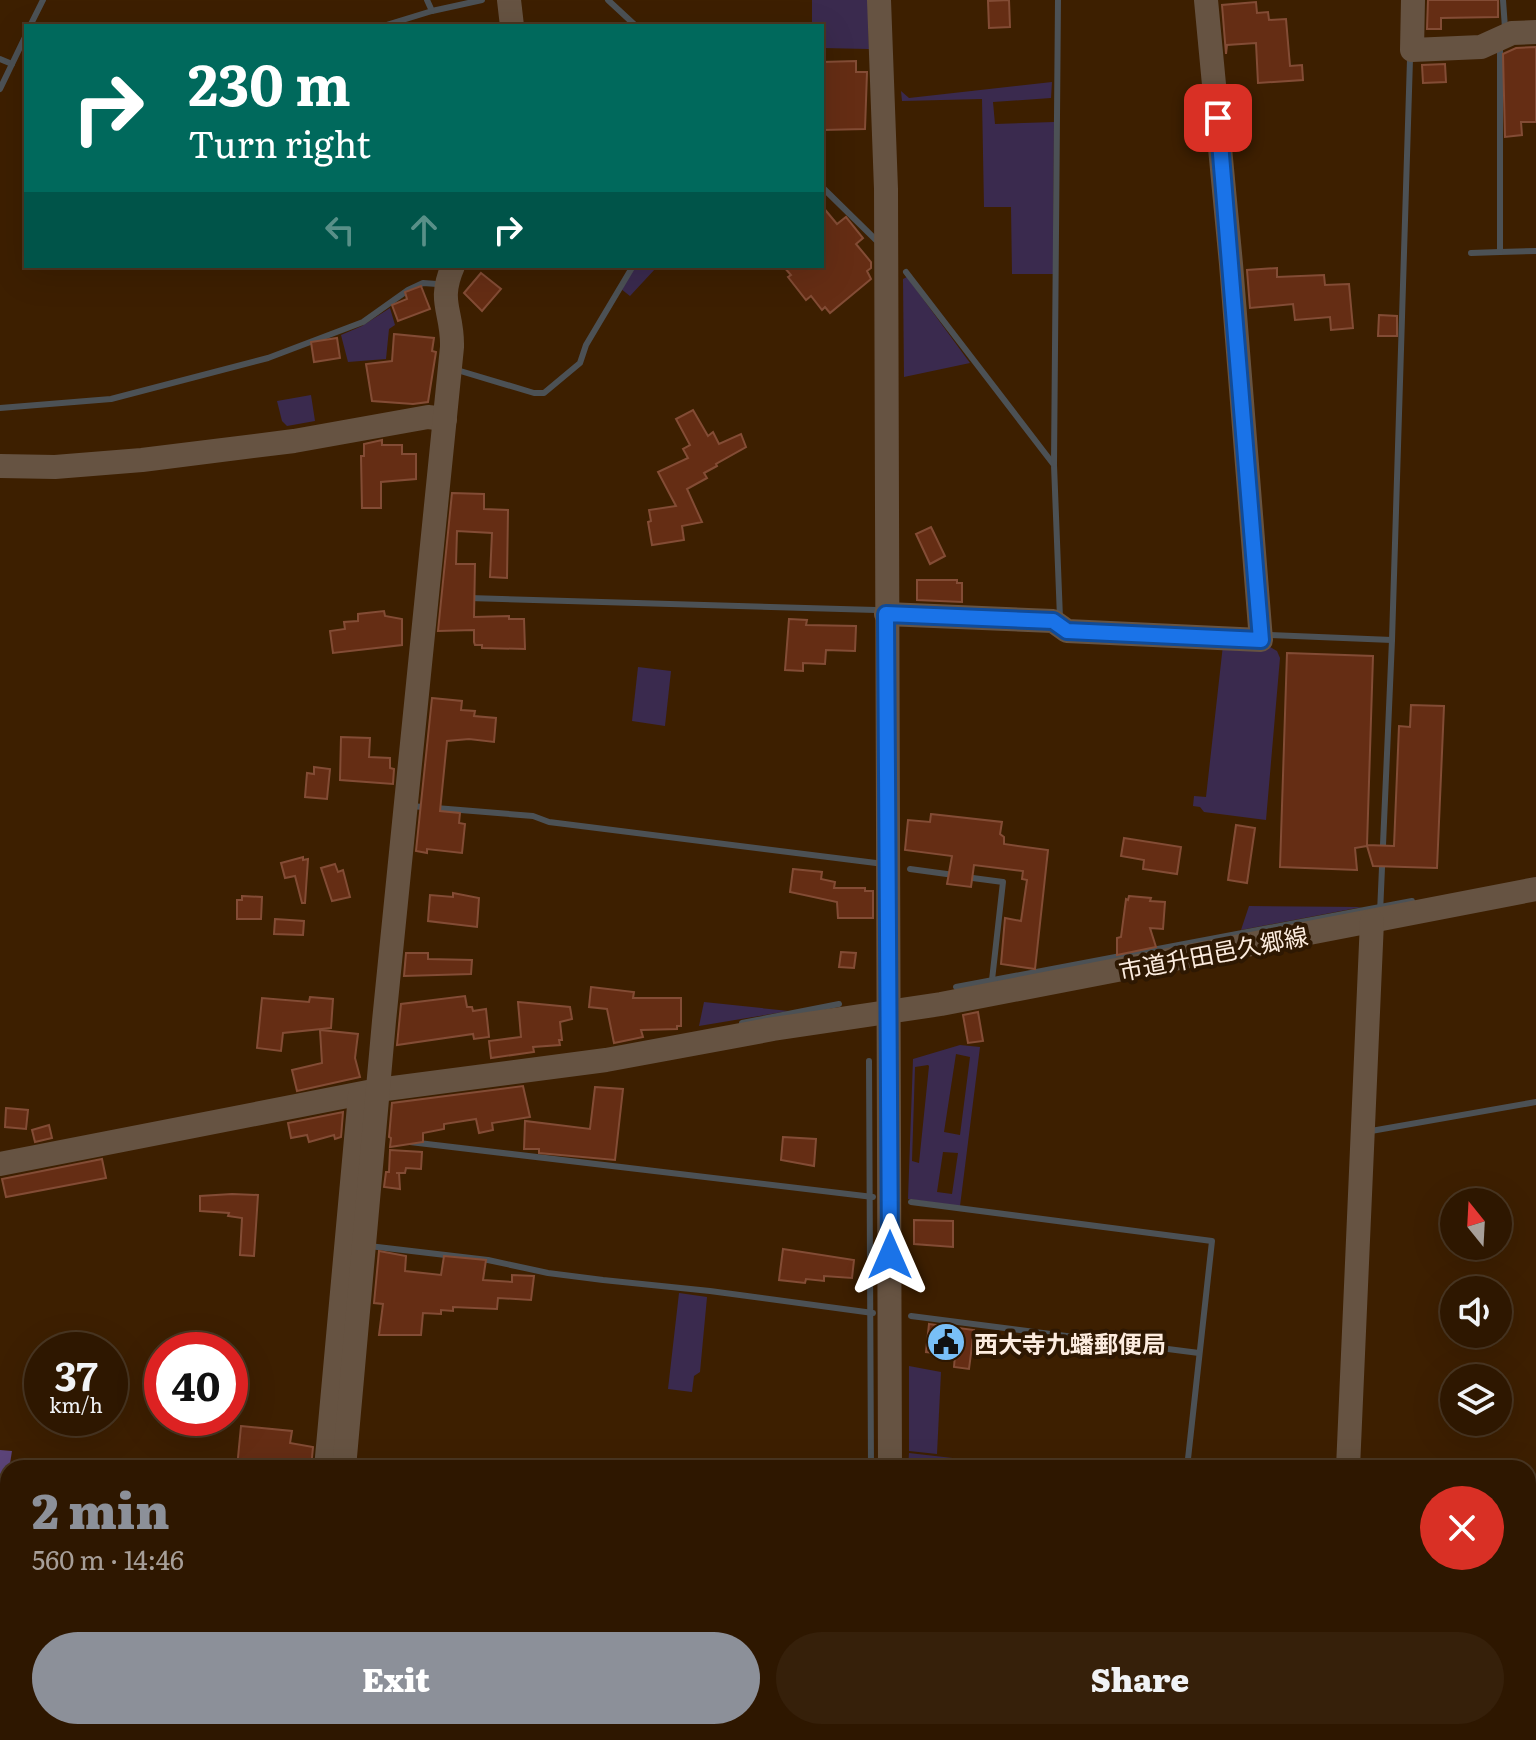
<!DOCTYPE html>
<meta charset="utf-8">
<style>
body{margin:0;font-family:Literata,"Noto Sans JP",serif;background:#36200a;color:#f1f3f6;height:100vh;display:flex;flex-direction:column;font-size:30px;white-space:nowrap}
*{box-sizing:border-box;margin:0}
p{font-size:26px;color:#a79f99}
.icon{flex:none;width:44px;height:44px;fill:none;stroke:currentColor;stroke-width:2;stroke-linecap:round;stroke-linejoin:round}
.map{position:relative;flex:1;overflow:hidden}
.panel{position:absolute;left:0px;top:1460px;width:1536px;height:280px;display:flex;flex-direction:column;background:#2e1700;border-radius:24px 24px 0 0;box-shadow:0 8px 32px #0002,0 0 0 2px #493622}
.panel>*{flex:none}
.guide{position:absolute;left:24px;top:24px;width:800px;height:244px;border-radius:0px;box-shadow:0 8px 32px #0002,0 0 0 2px #493622;background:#00695c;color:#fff;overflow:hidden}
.needle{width:52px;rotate:342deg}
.controls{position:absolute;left:1440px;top:1188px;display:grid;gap:16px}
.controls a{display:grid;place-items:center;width:72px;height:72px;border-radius:50%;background:#2e1700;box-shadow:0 8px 32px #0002,0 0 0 2px #493622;font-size:40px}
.speed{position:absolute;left:24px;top:1332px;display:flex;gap:16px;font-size:40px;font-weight:700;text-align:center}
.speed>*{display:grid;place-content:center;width:104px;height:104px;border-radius:50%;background:#2e1700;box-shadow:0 8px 32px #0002,0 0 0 2px #493622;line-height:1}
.speed small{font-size:20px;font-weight:400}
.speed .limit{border:12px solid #d22;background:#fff;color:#111}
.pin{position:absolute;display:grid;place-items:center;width:68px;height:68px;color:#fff;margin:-34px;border-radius:16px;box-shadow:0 4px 12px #0006}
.me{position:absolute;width:88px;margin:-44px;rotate:0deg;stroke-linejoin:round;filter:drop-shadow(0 0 6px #0008)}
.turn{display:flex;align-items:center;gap:28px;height:168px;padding:0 32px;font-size:36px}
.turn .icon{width:104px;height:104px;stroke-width:2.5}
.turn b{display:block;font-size:56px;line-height:68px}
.lanes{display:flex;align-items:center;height:76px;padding:0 32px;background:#0003;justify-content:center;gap:40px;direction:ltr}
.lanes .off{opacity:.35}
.round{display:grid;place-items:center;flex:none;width:84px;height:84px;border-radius:42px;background:#36200a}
.headline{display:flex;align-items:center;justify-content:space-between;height:136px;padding:0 32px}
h1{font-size:48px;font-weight:800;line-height:60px;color:#8c9099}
.cta{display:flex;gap:16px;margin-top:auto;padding:16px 32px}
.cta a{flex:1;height:92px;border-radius:48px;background:#8c9099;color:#fff;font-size:32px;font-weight:800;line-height:92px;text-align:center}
.cta a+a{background:#36200a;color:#f1f3f6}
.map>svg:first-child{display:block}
</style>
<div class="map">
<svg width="1536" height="1740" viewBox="0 0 1536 1740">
<rect width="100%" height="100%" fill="#3d1f00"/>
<g fill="#3a2a4e" fill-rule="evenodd">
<polygon points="812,0 868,0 869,49 822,48 822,26 812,26"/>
<polygon points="1052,82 1051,98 993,102 995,124 1054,122 1053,274 1012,274 1011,207 984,207 982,99 902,101 901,91 909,98"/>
<polygon points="636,266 656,268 630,296 621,289"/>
<polygon points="907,277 970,363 904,377 903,279"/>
<polygon points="390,308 395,325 389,329 386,359 348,362 341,335 362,326"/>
<polygon points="311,395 315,421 287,426 282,421 277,401"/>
<polygon points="1223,645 1270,647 1277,651 1280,658 1266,820 1204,812 1200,807 1193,806 1194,796 1206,797"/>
<polygon points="638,667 671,671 665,726 632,721"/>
<polygon points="1249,906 1362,907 1241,930"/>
<polygon points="704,1002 789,1011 699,1026"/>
<path d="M960 1045 980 1047 960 1206 908 1199 913 1059ZM956 1054 970 1057 960 1135 944 1132ZM928 1065 929 1066 919 1163 912 1161 915 1067ZM943 1152 958 1153 952 1194 937 1192Z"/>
<polygon points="679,1293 707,1297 700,1372 694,1376 692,1392 668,1389"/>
<polygon points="909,1366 941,1372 937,1454 909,1451"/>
<polygon points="909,1453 970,1460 969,1468 961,1468 959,1463 920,1458 916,1468 908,1468"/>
</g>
<polygon fill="#5c4479" points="0,1450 12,1451 0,1526"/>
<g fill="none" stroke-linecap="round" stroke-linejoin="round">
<g stroke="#4c5155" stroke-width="6">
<polyline points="427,0 432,11 482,0"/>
<polyline points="608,0 636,26"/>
<polyline points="1503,0 1505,28"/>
<polyline points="30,26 43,0"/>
<polyline points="383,26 432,11"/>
<polyline points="1500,46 1500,252 1536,251"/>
<polyline points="0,59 12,64"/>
<polyline points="0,89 26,35"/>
<polyline points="822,187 876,240"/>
<polyline points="1471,253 1500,252"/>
<polyline points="906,272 1054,465 1060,618"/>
<polyline points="457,370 534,393 544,393 580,363 586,345 633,266"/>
<polyline points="0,408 111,399 268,358 363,322 408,290 423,283 437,284"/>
<polyline points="1054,464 1058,0"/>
<polyline points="469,598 876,610"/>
<polyline points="1267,635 1392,640"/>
<polyline points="411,806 533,816 549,822 876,863"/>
<polyline points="910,869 954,875"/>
<polyline points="965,877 1003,882 992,980"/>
<polyline points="1380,913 1392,640 1410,59"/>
<polyline points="956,987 1412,901"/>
<polyline points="742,1023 839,1004"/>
<polyline points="869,1061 871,1468"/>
<polyline points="1371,1131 1536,1102"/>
<polyline points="410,1142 873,1197"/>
<polyline points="911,1202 1212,1241 1187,1468"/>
<polyline points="369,1246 488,1260 548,1273 603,1280 710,1291 873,1313"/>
<polyline points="911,1316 1199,1353"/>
<polyline points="0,1599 8,1600"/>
<polyline points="872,1732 872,1740"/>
<polyline points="933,1740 934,1732"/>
<polyline points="1158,1740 1159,1732"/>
</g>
</g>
<g fill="#652d14" stroke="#834c35" stroke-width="2">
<polygon points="1009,0 1010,27 989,28 988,1"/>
<polygon points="1428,0 1498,0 1498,17 1441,18 1441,29 1427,29"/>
<polygon points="1256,2 1257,13 1268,12 1269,20 1286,19 1290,66 1302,65 1303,80 1258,83 1256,43 1227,45 1226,54 1222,5"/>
<polygon points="1536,47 1536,122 1521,122 1522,135 1505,137 1503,54 1516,48"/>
<polygon points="856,61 856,72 867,72 865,129 822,130 822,62"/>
<polygon points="1445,64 1446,82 1423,83 1422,65"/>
<polygon points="822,206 837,224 846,217 863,238 856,244 871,262 871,268 867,271 871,279 830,313 825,307 822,310 811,296 806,300 788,277 791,275 783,266 822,266"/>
<polygon points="1277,268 1277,277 1324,275 1325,285 1349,284 1353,328 1331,330 1330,317 1295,320 1293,304 1250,308 1247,270"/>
<polygon points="481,273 501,289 482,311 464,293"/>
<polygon points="421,286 430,309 398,321 392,305 407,299 405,292"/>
<polygon points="1379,315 1397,316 1397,336 1378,336"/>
<polygon points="394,334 434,338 432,351 436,352 428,402 413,404 372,401 366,364 392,361"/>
<polygon points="337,338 340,358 314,362 311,342"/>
<polygon points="693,410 708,436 713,432 719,444 741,434 746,447 716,464 717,466 704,473 707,478 687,489 702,522 682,526 684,540 652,545 648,522 651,521 649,510 676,506 658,472 688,458 683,449 690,445 676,419"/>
<polygon points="382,440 382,445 402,445 402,454 416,454 416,479 381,482 381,508 362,508 361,456 364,456 364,444"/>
<polygon points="452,493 484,494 484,509 508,510 507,578 490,577 492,533 457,531 456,564 475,564 474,617 509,616 509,619 524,619 525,649 482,648 482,645 475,645 474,642 474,630 438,631"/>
<polygon points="931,527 945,556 930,564 916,534"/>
<polygon points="917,580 957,580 957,583 962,583 962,602 917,600"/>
<polygon points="384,611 385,616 402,619 402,645 333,653 330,631 345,629 344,622 358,621 358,614"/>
<polygon points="789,619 807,620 806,625 856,626 855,651 826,650 825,664 803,663 803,671 785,670"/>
<polygon points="1287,653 1373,656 1367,845 1394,846 1399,726 1410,727 1411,705 1444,706 1437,868 1373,866 1367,846 1355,848 1357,870 1280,867"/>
<polygon points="432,698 462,701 461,710 475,711 474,716 496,718 494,742 469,739 447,741 440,811 460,813 459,823 465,824 462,853 427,849 427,853 416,851"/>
<polygon points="341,737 370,738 369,757 390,758 390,768 394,769 393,784 340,780"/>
<polygon points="314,767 330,769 327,799 305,797 307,773 314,774"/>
<polygon points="931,814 1002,822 1000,834 1004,837 1004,844 1048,850 1035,969 1001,964 1005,918 1021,921 1027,880 1022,879 1023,871 974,865 971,887 947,884 952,856 905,850 908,820 930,822"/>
<polygon points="1236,825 1255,828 1247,883 1228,880"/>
<polygon points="1124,838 1181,847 1177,874 1143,869 1144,860 1121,856"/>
<polygon points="303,857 303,860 308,859 305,903 302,903 295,876 285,878 281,863"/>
<polygon points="335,864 338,872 343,870 350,897 332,901 321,868"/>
<polygon points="793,869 822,872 821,879 835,882 834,888 865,888 865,891 873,891 873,918 838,918 837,902 790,892"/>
<polygon points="453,893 479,898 477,927 428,921 430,895 453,897"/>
<polygon points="242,896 262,897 261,919 237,919 237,900 242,900"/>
<polygon points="1129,896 1151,898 1150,901 1165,902 1163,929 1150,928 1156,947 1117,955 1117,938 1121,937 1126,899 1128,900"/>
<polygon points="275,919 304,921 303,935 274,934"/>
<polygon points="841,952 856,953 854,968 839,967"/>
<polygon points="406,953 428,953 428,959 472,960 471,974 404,976"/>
<polygon points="591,987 634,992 633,998 681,998 681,1026 677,1026 677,1029 641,1030 643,1037 614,1043 607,1009 589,1007"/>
<polygon points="465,996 467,1007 472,1007 473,1011 486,1009 489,1037 474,1039 473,1034 397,1045 401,1004"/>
<polygon points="310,997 333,999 331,1028 283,1033 281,1051 257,1048 262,998 309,1002"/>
<polygon points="518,1002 570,1007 572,1019 560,1022 562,1040 559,1040 560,1045 533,1047 534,1052 491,1058 489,1041 521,1037"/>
<polygon points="978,1012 983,1041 968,1043 963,1015"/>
<polygon points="320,1030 358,1034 355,1058 360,1077 297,1091 292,1070 322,1063"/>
<polygon points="523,1086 530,1117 492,1123 493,1130 479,1133 476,1119 444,1124 444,1129 423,1133 423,1142 390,1147 391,1138 389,1137 392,1103"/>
<polygon points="595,1087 623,1089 615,1160 539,1153 539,1149 524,1149 525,1121 590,1129"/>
<polygon points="6,1108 28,1110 26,1129 5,1127"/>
<polygon points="343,1112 341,1137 335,1139 334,1135 309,1142 307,1135 291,1138 288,1123"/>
<polygon points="49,1125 52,1138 35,1142 32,1130"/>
<polygon points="783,1137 816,1139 814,1166 781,1160"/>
<polygon points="390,1150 422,1152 421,1169 406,1168 405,1173 396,1173 399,1173 400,1189 384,1187 386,1172 389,1172"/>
<polygon points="102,1159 106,1178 6,1197 2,1179"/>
<polygon points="232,1194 258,1195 254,1256 240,1255 242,1218 228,1216 229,1213 200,1211 200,1196"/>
<polygon points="914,1220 953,1221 953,1247 914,1244"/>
<polygon points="783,1249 854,1260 852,1278 824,1276 824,1281 806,1279 805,1283 779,1280"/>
<polygon points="379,1251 406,1256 405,1271 441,1275 444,1256 486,1260 483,1280 512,1282 512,1275 534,1276 531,1300 498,1298 497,1309 453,1307 453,1311 441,1310 441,1314 423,1313 421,1335 379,1335 383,1304 374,1303"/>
<polygon points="929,1324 974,1330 969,1369 954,1367 955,1355 926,1352"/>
<polygon points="241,1426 292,1431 290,1443 313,1447 311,1468 237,1468"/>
</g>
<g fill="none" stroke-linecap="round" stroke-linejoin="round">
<g stroke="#665342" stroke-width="24">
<polyline points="509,0 512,26"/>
<polyline points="879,0 886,189 890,1468"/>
<polyline points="1413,0 1412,50 1481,47 1512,33 1536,32"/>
<polyline points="0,466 55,467 142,460 294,441 428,417 445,419"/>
<polyline points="886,614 1053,621 1067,631 1261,640 1231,264 1206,0"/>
<polyline points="0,1164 378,1090 606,1060 773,1029 941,1004 1536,889"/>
<polyline points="326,1468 360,1095"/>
<path d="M344 1468 384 1021 452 347C453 311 437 303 453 266"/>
<polyline points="1348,1468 1372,921"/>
<polyline points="891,1732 891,1740"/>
<polyline points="302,1740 303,1732"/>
<polyline points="320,1740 320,1732"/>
<polyline points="1336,1740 1336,1732"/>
</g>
</g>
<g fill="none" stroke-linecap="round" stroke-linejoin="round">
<defs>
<polyline id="route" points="890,1255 886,614 1053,621 1067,631 1261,640 1218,118"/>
</defs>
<use href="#route" stroke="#114b97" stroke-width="20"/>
<use href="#route" stroke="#1a73e8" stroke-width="14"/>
</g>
<defs>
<symbol id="civic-disc" viewBox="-11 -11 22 22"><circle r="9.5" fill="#78bff7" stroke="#2e1802"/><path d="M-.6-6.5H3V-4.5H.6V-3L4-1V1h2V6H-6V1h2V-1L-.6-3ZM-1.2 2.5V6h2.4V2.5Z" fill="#111"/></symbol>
</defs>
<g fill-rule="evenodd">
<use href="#civic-disc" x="924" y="1320" width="44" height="44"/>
</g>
<g text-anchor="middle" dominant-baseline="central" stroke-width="8" stroke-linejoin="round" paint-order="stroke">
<g font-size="24" fill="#fcecdf" stroke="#2e1802">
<text transform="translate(1213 952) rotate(-11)">市道升田邑久郷線</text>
</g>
<g font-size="24" font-weight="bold" fill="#fcecdf" stroke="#2e1802" text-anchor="start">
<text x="974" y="1342">西大寺九蟠郵便局</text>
</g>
</g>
</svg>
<div class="controls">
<a><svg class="needle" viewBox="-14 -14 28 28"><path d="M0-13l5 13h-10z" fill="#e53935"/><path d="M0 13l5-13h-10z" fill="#a79f99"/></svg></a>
<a><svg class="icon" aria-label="sound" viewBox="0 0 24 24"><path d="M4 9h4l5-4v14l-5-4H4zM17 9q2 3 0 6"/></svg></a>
<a><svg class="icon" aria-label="layers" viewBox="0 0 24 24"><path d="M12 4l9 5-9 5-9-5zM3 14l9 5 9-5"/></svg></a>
</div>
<div class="speed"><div>37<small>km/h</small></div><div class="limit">40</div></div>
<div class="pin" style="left:1218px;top:118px;background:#d93025"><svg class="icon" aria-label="arrive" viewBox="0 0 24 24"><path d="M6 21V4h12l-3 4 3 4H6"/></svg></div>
<svg class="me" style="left:890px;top:1255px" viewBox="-20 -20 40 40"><path d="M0-17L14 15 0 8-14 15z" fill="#1a73e8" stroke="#fff" stroke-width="4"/></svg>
<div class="guide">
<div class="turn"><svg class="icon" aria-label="right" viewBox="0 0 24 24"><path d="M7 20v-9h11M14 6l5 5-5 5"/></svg><div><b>230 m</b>Turn right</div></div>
<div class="lanes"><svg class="icon off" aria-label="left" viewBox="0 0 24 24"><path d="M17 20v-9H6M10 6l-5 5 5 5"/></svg><svg class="icon off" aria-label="ahead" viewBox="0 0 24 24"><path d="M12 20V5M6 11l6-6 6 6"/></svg><svg class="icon" aria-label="right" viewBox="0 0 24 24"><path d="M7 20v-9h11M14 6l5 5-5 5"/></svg></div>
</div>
<section class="panel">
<div class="headline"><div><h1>2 min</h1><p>560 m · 14:46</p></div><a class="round" style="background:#d93025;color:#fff"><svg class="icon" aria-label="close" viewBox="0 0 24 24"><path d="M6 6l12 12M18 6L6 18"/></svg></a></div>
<div class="cta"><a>Exit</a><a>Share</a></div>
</section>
</div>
